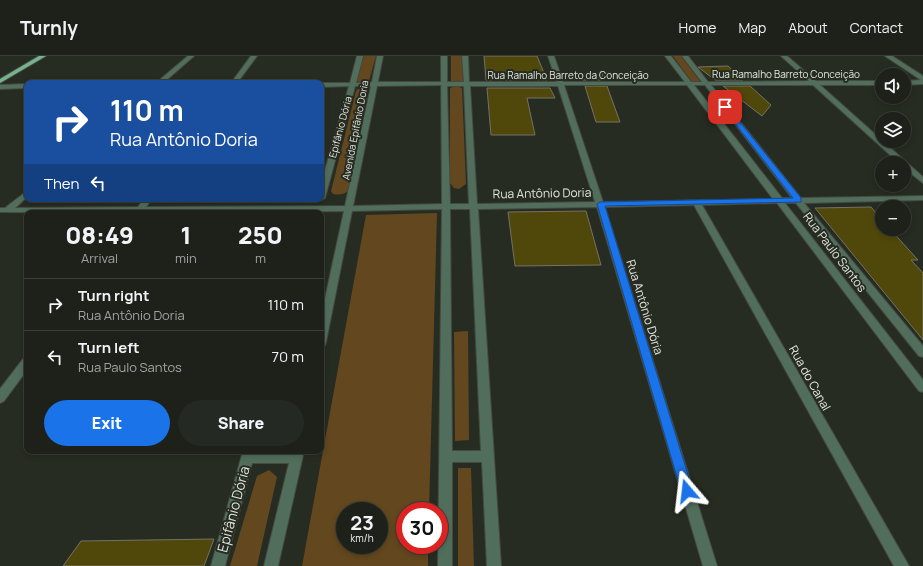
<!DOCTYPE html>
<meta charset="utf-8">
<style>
body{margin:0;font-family:Manrope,sans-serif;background:#252923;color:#f1f3f6;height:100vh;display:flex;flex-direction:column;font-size:15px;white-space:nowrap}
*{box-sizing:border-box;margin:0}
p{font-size:13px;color:#a0a3a2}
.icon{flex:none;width:22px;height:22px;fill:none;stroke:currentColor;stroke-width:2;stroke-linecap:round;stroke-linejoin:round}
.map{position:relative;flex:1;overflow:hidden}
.details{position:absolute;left:24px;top:154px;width:300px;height:244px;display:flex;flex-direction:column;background:#1d211a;border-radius:8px;box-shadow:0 2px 6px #0003,0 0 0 1px #3b3e39}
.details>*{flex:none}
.top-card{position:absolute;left:24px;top:24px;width:300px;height:122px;border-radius:8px;box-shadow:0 2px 6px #0003,0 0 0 1px #3b3e39;background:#1a4fa0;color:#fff;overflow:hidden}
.buttons{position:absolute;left:875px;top:12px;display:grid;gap:8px}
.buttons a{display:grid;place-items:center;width:36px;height:36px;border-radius:50%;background:#1d211a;box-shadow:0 2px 6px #0003,0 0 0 1px #3b3e39;font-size:20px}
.speed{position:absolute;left:336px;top:446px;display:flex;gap:8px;font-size:20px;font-weight:700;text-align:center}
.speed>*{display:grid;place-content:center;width:52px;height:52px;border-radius:50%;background:#1d211a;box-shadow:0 2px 6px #0003,0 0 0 1px #3b3e39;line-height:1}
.speed small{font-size:10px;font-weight:400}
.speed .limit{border:6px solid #d22;background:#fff;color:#111}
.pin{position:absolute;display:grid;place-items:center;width:34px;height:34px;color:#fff;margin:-17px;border-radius:8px;box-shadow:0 2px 6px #0006}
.me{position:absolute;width:44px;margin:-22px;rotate:343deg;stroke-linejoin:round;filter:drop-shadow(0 0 3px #0008)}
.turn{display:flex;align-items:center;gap:14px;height:84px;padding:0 20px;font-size:18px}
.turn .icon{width:52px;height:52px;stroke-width:2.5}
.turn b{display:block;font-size:28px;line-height:34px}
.then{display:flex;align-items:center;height:38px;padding:0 20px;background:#0003;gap:8px;font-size:15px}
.eta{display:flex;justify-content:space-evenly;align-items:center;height:68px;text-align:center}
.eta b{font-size:24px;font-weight:800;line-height:28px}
.action{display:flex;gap:8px;margin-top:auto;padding:8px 20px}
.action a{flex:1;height:46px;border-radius:24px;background:#1a73e8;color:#fff;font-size:16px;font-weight:800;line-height:46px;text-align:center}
.action a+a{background:#252923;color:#f1f3f6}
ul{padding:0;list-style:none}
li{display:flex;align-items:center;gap:12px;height:52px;padding:0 20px;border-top:1px solid #3b3e39}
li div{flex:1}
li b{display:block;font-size:15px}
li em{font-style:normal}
header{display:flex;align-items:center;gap:24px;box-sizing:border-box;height:56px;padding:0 20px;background:#1d211a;border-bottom:1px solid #3b3e39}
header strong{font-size:19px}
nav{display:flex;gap:22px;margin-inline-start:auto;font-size:14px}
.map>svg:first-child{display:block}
</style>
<header>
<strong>Turnly</strong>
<nav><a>Home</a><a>Map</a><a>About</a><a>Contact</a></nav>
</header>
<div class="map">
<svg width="923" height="510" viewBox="0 0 923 510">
<rect width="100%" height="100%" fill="#272c22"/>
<g fill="#63471e" fill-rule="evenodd">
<polygon points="364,0 376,0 369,25 361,27 357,25 356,23"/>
<polygon points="451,0 462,0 464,26 451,26"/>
<polygon points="673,0 681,0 700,25 691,25"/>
<polygon points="456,30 462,32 466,128 459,133 454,132 450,127 450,32"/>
<path d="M358 33H367L368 36 348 135C343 139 339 139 333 138L331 135 356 35Z"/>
<path d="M437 157 429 455H405V489H428V510H302L366 159ZM345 455H379V489H345Z"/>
<polygon points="468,275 469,384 455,385 454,276"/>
<polygon points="458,412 471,412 474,510 458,510"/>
<polygon points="269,414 277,421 257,510 230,510 257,420"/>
</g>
<g fill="#50480b" stroke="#737265">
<polygon points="484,0 537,0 547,24 486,24"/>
<polygon points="728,10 743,24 715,24 698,11"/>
<polygon points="602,17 604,24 583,24 581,18"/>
<polygon points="585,30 607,30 620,66 596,66"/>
<polygon points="723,30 750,30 771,49 762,60"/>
<polygon points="487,32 550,32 555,42 527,42 535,79 491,79"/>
<polygon points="871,151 882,164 882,173 890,173 918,204 911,204 923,217 923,284 815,152"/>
<polygon points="586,155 601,209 515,210 508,156"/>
<polygon points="214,483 204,510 63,510 81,485"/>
</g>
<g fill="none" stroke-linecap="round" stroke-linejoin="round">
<defs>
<polygon id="pedestrian" points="445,26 448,28 447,29 374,30 371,28 374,26"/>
<g id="minor">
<polygon points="188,0 194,0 163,27 156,27"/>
<polygon points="251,0 257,0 237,27 231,27"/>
<path d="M357 0H363L356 27 372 26 377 0H383L353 150 442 148 441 0H447V26H464L462 0H468L469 26H557L548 0H554L563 26H685L665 0H671L691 26H702L682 0H688L708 26 809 25 781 0H787L816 25H882V29H820L923 121V127L904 112V107H899L813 29H711L801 142 923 140V144L804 147 923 290V301L919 300 796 147H785L923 324V336L919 335 777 147 702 149 909 510H894L694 149 605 151 717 510H703L597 151 478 153 501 510H487L482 406H452V510H438L442 153 352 155 326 286 325 289 321 290V261L344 155 142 157 0 156V152H5L27 135V141L15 152 138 151 144 143H152L146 151 345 150 371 30H355L325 142 321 144 318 143H321V128L349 30 321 31V27H350ZM564 29H687L773 143 603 146ZM694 29H705L792 142H782ZM447 30H464L469 148H450ZM470 30H558L595 146 477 148ZM450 153H470L481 395H452Z"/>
<polygon points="885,0 892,0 923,20 923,28 904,29 904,25 921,24"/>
<polygon points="27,28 27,32 0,33 0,29"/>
<polygon points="27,302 27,314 4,345 0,347 0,333 23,303"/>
<polygon points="243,395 255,395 255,397 304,395 278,510 264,510 289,407 252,407 225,510 211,510"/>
</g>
<polygon id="primary" points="39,0 46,0 0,27 0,23"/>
</defs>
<use href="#pedestrian" stroke="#454940" stroke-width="2"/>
<use href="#minor" stroke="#454940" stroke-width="2"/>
<use href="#primary" stroke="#454940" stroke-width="2"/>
<use href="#pedestrian" fill="#516e5d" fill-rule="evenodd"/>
<use href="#minor" fill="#516e5d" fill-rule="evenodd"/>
<use href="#primary" fill="#75b28e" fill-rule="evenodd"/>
</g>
<polygon fill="#1a73e8" stroke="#114b97" points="723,50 727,50 801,142 801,146 605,150 693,435 692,438 687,440 683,438 681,435 597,148 600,146 793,142 723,52"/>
<g text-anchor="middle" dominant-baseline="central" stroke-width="4" stroke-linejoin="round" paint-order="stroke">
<g font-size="10" fill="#e0e4dd" stroke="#272c22">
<text x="786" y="18">Rua Ramalho Barreto Conceição</text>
<text x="568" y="19">Rua Ramalho Barreto da Conceição</text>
<text transform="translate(340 71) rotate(-75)">Epifânio Dória</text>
<text transform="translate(355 74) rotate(-79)">Avenida Epifânio Doria</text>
</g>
<g font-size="12" fill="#e0e4dd" stroke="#272c22">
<text transform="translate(542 137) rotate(-1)">Rua Antônio Doria</text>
<text transform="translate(835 196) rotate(53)">Rua Paulo Santos</text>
<text transform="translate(645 251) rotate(73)">Rua Antônio Dória</text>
<text transform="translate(810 322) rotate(61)">Rua do Canal</text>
</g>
<g font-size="14" fill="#e0e4dd" stroke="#272c22">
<text transform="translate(233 453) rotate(-75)">Epifânio Dória</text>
</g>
</g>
</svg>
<div class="buttons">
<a><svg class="icon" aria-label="sound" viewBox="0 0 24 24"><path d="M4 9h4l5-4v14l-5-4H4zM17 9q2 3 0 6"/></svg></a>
<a><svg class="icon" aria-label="layers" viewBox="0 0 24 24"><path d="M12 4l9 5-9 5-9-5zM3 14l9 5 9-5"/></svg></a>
<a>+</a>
<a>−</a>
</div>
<div class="speed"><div>23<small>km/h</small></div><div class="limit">30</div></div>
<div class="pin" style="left:725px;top:51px;background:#d93025"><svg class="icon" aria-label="arrive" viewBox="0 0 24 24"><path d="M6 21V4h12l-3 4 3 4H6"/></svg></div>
<svg class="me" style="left:687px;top:435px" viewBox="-20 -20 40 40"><path d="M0-17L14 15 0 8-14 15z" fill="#1a73e8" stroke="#fff" stroke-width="4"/></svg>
<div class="top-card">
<div class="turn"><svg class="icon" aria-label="right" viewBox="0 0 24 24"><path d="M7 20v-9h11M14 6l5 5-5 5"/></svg><div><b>110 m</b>Rua Antônio Doria</div></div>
<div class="then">Then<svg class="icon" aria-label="left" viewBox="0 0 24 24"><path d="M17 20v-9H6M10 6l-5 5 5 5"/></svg></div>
</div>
<section class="details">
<div class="eta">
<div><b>08:49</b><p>Arrival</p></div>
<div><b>1</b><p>min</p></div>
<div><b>250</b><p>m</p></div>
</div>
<ul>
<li><svg class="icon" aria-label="right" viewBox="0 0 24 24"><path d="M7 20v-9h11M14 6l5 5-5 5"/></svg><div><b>Turn right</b><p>Rua Antônio Doria</p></div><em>110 m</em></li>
<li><svg class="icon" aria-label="left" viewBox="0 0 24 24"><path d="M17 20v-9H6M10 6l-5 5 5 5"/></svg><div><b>Turn left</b><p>Rua Paulo Santos</p></div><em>70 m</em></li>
</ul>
<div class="action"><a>Exit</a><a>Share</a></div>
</section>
</div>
